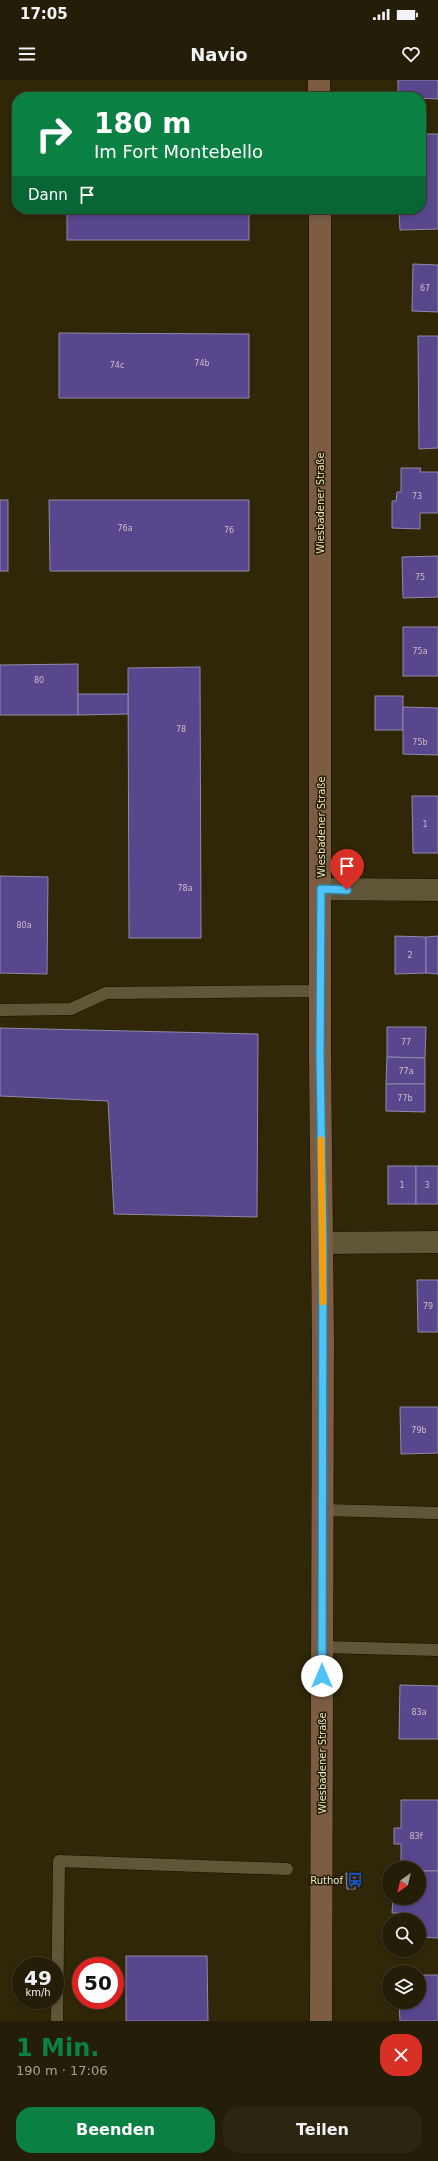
<!DOCTYPE html>
<html lang="de">
<meta charset="utf-8">
<style>
body{margin:0;font-family:"DejaVu Sans",sans-serif;background:#2c2611;color:#f1f3f6;height:100vh;display:flex;flex-direction:column;font-size:15px;white-space:nowrap}
*{box-sizing:border-box;margin:0}
p{font-size:13px;color:#a3a29b}
.icon{flex:none;width:22px;height:22px;fill:none;stroke:currentColor;stroke-width:2;stroke-linecap:round;stroke-linejoin:round}
.map{position:relative;height:1941px;overflow:hidden}
.side{display:flex;flex-direction:column;background:#241d07;flex:1}
.side>*{flex:none}
.guide{position:absolute;left:12px;top:12px;width:414px;height:122px;border-radius:16px;box-shadow:0 2px 6px #0003,0 0 0 1px #413b28;background:#0b8043;color:#fff;overflow:hidden}
.needle{width:26px;rotate:214deg}
.fabs{position:absolute;left:382px;top:1781px;display:grid;gap:8px}
.fabs a{display:grid;place-items:center;width:44px;height:44px;border-radius:50%;background:#241d07;box-shadow:0 2px 6px #0003,0 0 0 1px #413b28;font-size:20px}
.speed{position:absolute;left:12px;top:1877px;display:flex;gap:8px;font-size:20px;font-weight:700;text-align:center}
.speed>*{display:grid;place-content:center;width:52px;height:52px;border-radius:50%;background:#241d07;box-shadow:0 2px 6px #0003,0 0 0 1px #413b28;line-height:1}
.speed small{font-size:10px;font-weight:400}
.speed .limit{border:6px solid #d22;background:#fff;color:#111}
.pin{position:absolute;display:grid;place-items:center;width:34px;height:34px;color:#fff;margin:-41px -17px;border-radius:50% 50% 50% 0;rotate:-45deg;box-shadow:0 0 4px #0007}
.pin .icon{rotate:45deg}
.me{position:absolute;width:44px;margin:-22px;rotate:0deg;stroke-linejoin:round;filter:drop-shadow(0 0 3px #0008)}
.turn{display:flex;align-items:center;gap:14px;height:84px;padding:0 16px;font-size:18px}
.turn .icon{width:52px;height:52px;stroke-width:2.5}
.turn b{display:block;font-size:28px;line-height:34px}
.then{display:flex;align-items:center;height:38px;padding:0 16px;background:#0003;gap:8px;font-size:15px}
.round{display:grid;place-items:center;flex:none;width:42px;height:42px;border-radius:16px;background:#2c2611}
.head{display:flex;align-items:center;justify-content:space-between;height:68px;padding:0 16px}
h1{font-size:24px;font-weight:600;line-height:30px;color:#0b8043}
.button{display:flex;gap:8px;margin-top:auto;padding:8px 16px}
.button a{flex:1;height:46px;border-radius:16px;background:#0b8043;color:#fff;font-size:16px;font-weight:600;line-height:46px;text-align:center}
.button a+a{background:#2c2611;color:#f1f3f6}
.status{display:flex;justify-content:space-between;align-items:center;height:28px;padding:0 20px;background:#241d07;direction:ltr}
.status svg{height:11px;fill:currentColor}
header{display:flex;justify-content:space-between;align-items:center;height:52px;padding:0 16px;background:#241d07;font-size:18px;font-weight:600}
.map>svg:first-child{display:block}
</style>
<div class="status"><b>17:05</b><svg viewBox="0 0 49 12"><path d="M0 12V9h3v3zM5 12V6h3v6zM10 12V3h3v9zM15 12V0h3v12zM26 1h20v11H26zM47 4h2v5h-2z"/></svg></div>
<header><svg class="icon" aria-label="menu" viewBox="0 0 24 24"><path d="M4 6h16M4 12h16M4 18h16"/></svg>Navio<svg class="icon" aria-label="heart" viewBox="0 0 24 24"><path d="M12 20l-8-8c-3-5 5-10 8-4 3-6 11-1 8 4z"/></svg></header>
<div class="map">
<svg width="438" height="1941" viewBox="0 0 438 1941">
<rect width="100%" height="100%" fill="#302709"/>
<g fill="#58478d" stroke="#8f8aaa">
<polygon points="398,0 438,0 438,19 398,17"/>
<polygon points="421,54 438,54 438,149 400,150 399,129 421,129"/>
<rect x="67" y="129" width="182" height="31"/>
<polygon points="413,184 438,185 438,232 412,231"/>
<polygon points="59,253 249,254 249,318 59,318"/>
<polygon points="418,256 438,256 438,368 419,369"/>
<polygon points="401,388 421,388 420,392 438,392 438,433 420,433 420,449 392,448 392,421 396,421 397,412 401,412"/>
<rect x="0" y="420" width="8" height="71"/>
<polygon points="49,420 249,420 249,491 50,491"/>
<polygon points="438,476 438,517 403,518 402,477"/>
<rect x="403" y="547" width="35" height="49"/>
<polygon points="78,584 78,635 0,635 0,585"/>
<polygon points="200,587 201,858 129,858 128,588"/>
<polygon points="78,614 128,614 128,634 78,635"/>
<rect x="375" y="616" width="28" height="34"/>
<polygon points="403,627 438,628 438,675 403,674"/>
<polygon points="412,716 438,716 438,773 413,773"/>
<polygon points="0,796 48,797 47,894 0,893"/>
<polygon points="395,856 426,857 426,893 395,894"/>
<polygon points="438,856 438,894 426,893 426,857"/>
<polygon points="387,947 426,947 425,978 387,977"/>
<polygon points="0,948 258,954 257,1137 114,1134 108,1021 0,1016"/>
<polygon points="387,977 425,978 425,1004 386,1004"/>
<polygon points="386,1004 425,1004 425,1032 386,1031"/>
<rect x="388" y="1086" width="28" height="38"/>
<rect x="416" y="1086" width="22" height="38"/>
<polygon points="417,1200 438,1200 438,1252 418,1252"/>
<polygon points="400,1327 438,1327 438,1373 401,1374"/>
<polygon points="400,1605 438,1606 438,1659 399,1659"/>
<polygon points="401,1720 438,1720 438,1791 419,1791 419,1788 401,1788 401,1764 394,1764 394,1748 401,1748"/>
<polygon points="419,1791 438,1791 438,1858 419,1857 419,1840 400,1840 400,1833 392,1833 393,1818 419,1818"/>
<polygon points="346,1793 355,1793 355,1809 347,1809"/>
<polygon points="126,1876 207,1876 208,1941 126,1941"/>
<polygon points="419,1895 438,1895 438,1941 400,1941 399,1922 419,1922"/>
</g>
<g fill="none" stroke-linecap="round" stroke-linejoin="round">
<defs>
<g id="lane">
<polyline points="0,930 71,929 106,913 320,911"/>
<polyline points="323,1430 438,1433"/>
<polyline points="323,1567 438,1570"/>
<polyline points="57,1941 59,1781 287,1789"/>
</g>
<g id="street">
<polyline points="321,809 438,810"/>
<polyline points="323,1163 438,1162"/>
</g>
<g id="secondary">
<polyline points="319,17 319,0"/>
<polyline points="320,129 320,976 323,1260 321,1941"/>
</g>
</defs>
<use href="#lane" stroke="#171000" stroke-width="13"/>
<use href="#street" stroke="#171000" stroke-width="23"/>
<use href="#secondary" stroke="#171000" stroke-width="23"/>
<use href="#lane" stroke="#5f5637" stroke-width="12"/>
<use href="#street" stroke="#5f5637" stroke-width="22"/>
<use href="#secondary" stroke="#7c5d44" stroke-width="22"/>
</g>
<g fill="none" stroke-linecap="round" stroke-linejoin="round">
<defs>
<polyline id="route" points="322,1596 323,1163 320,976 321,809 347,810"/>
</defs>
<use href="#route" stroke="#337fa1" stroke-width="10"/>
<use href="#route" stroke="#4fc3f7" stroke-width="7"/>
<polyline stroke="#f59e0b" stroke-width="7" points="321,1060 323,1222"/>
</g>
<defs>
<symbol id="bus-bare" viewBox="-9 -9 18 18"><path d="M-5-6H5V4H4V6H2V4H-2V6H-4V4H-5ZM-3.5-4V0h7V-4ZM-3.5 1.2v1.5H-2V1.2ZM2 1.2v1.5H3.5V1.2Z" fill="#1a4fb4" stroke="#261e01" stroke-width="2.5" paint-order="stroke"/></symbol>
</defs>
<g fill-rule="evenodd">
<use href="#bus-bare" x="344" y="1789" width="22" height="22"/>
</g>
<g text-anchor="middle" dominant-baseline="central" stroke-width="3" stroke-linejoin="round" paint-order="stroke">
<g font-size="8" fill="#c8bfc4">
<text x="425" y="208">67</text>
<text x="202" y="283">74b</text>
<text x="117" y="285">74c</text>
<text x="417" y="416">73</text>
<text x="125" y="448">76a</text>
<text x="229" y="450">76</text>
<text x="420" y="497">75</text>
<text x="420" y="571">75a</text>
<text x="39" y="600">80</text>
<text x="181" y="649">78</text>
<text x="420" y="662">75b</text>
<text x="425" y="744">1</text>
<text x="185" y="808">78a</text>
<text x="24" y="845">80a</text>
<text x="410" y="875">2</text>
<text x="406" y="962">77</text>
<text x="406" y="991">77a</text>
<text x="405" y="1018">77b</text>
<text x="402" y="1105">1</text>
<text x="427" y="1105">3</text>
<text x="428" y="1226">79</text>
<text x="419" y="1350">79b</text>
<text x="419" y="1632">83a</text>
<text x="416" y="1756">83f</text>
</g>
<g font-size="10" fill="#ede7d6" stroke="#261e01">
<text transform="translate(320 423) rotate(-90)">Wiesbadener Straße</text>
<text transform="translate(321 747) rotate(-90)">Wiesbadener Straße</text>
<text transform="translate(322 1683) rotate(-90)">Wiesbadener Straße</text>
</g>
<g font-size="10" fill="#ede7d6" stroke="#261e01" text-anchor="end">
<text x="343" y="1800">Ruthof</text>
</g>
</g>
</svg>
<div class="fabs">
<a><svg class="needle" viewBox="-14 -14 28 28"><path d="M0-13l5 13h-10z" fill="#e53935"/><path d="M0 13l5-13h-10z" fill="#a3a29b"/></svg></a>
<a><svg class="icon" aria-label="search" viewBox="0 0 24 24"><circle cx="10" cy="10" r="6"/><path d="M15 15l6 6"/></svg></a>
<a><svg class="icon" aria-label="layers" viewBox="0 0 24 24"><path d="M12 4l9 5-9 5-9-5zM3 14l9 5 9-5"/></svg></a>
</div>
<div class="speed"><div>49<small>km/h</small></div><div class="limit">50</div></div>
<div class="pin" style="left:347px;top:810px;background:#d93025"><svg class="icon" aria-label="arrive" viewBox="0 0 24 24"><path d="M6 21V4h12l-3 4 3 4H6"/></svg></div>
<svg class="me" style="left:322px;top:1596px" viewBox="-20 -20 40 40"><circle r="19" fill="#fff"/><path d="M0-13L10 11 0 6-10 11z" fill="#4fc3f7"/></svg>
<div class="guide">
<div class="turn"><svg class="icon" aria-label="right" viewBox="0 0 24 24"><path d="M7 20v-9h11M14 6l5 5-5 5"/></svg><div><b>180 m</b>Im Fort Montebello</div></div>
<div class="then">Dann<svg class="icon" aria-label="arrive" viewBox="0 0 24 24"><path d="M6 21V4h12l-3 4 3 4H6"/></svg></div>
</div>
</div>
<section class="side">
<div class="head"><div><h1>1 Min.</h1><p>190 m · 17:06</p></div><a class="round" style="background:#d93025;color:#fff"><svg class="icon" aria-label="close" viewBox="0 0 24 24"><path d="M6 6l12 12M18 6L6 18"/></svg></a></div>
<div class="button"><a>Beenden</a><a>Teilen</a></div>
</section>
